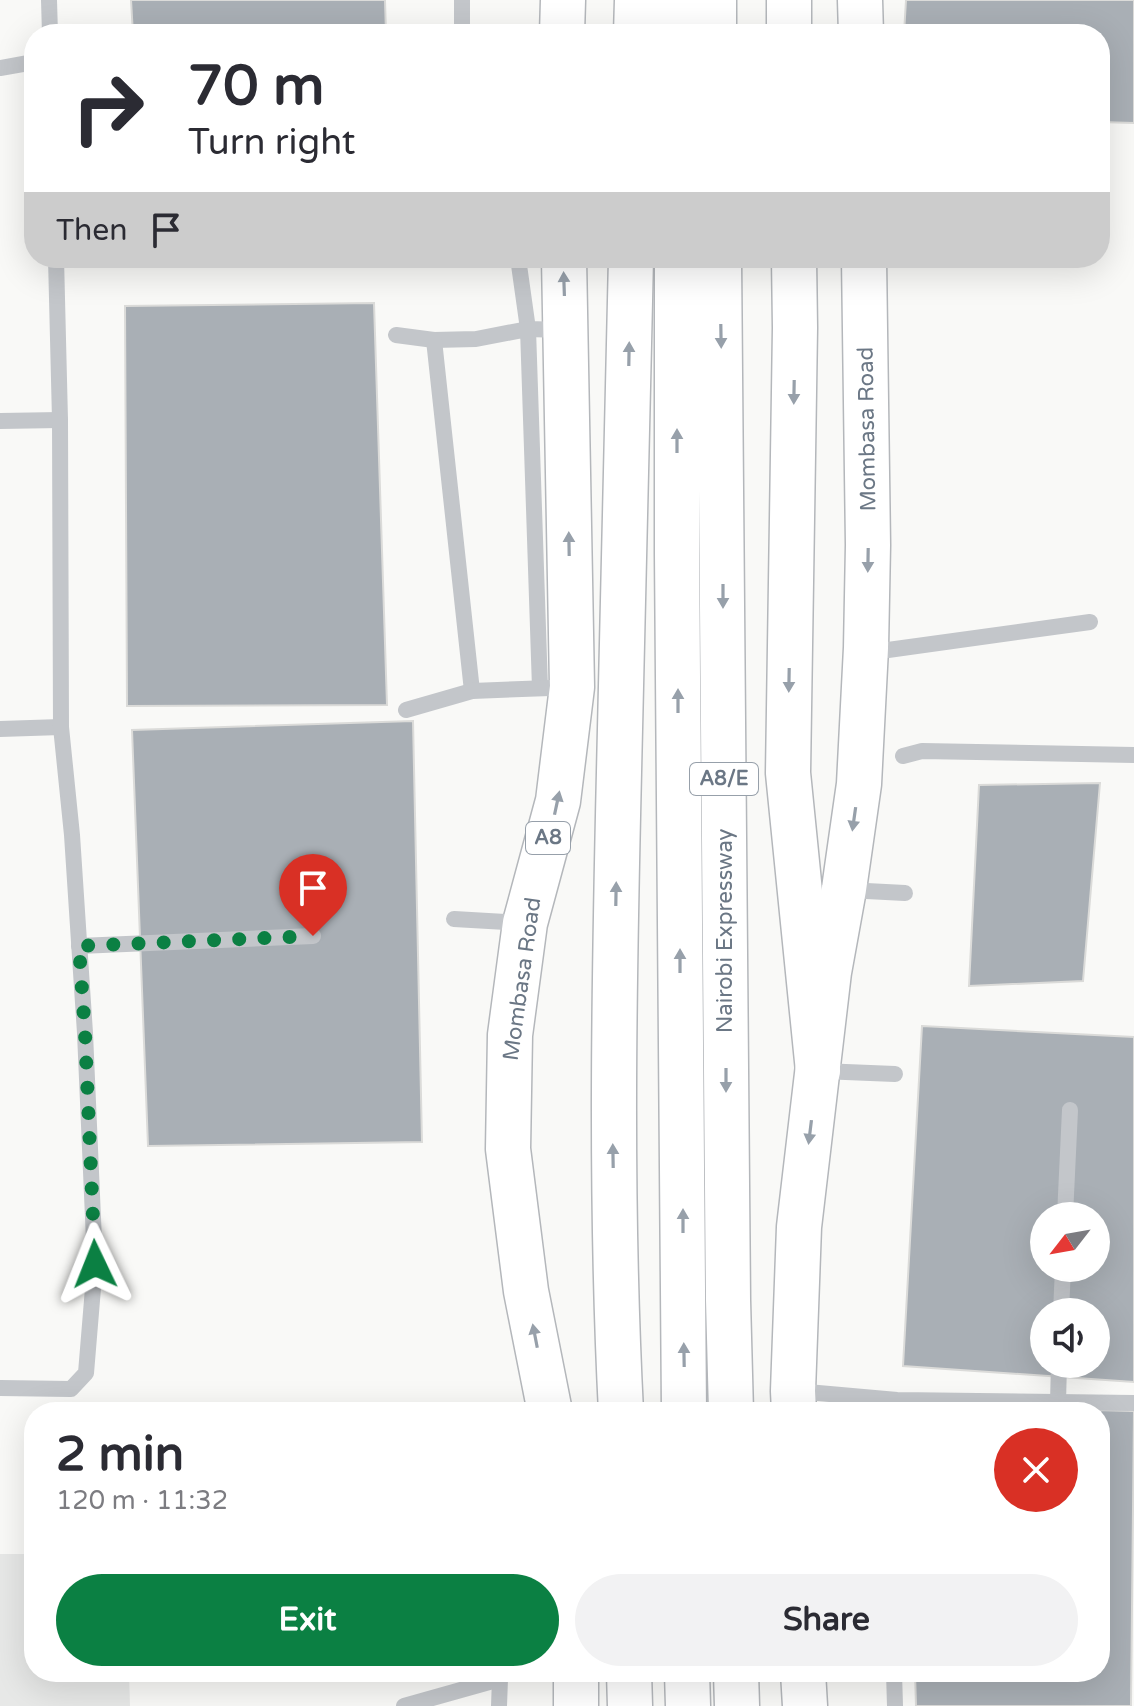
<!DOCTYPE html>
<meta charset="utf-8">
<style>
body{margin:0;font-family:"Varela Round",sans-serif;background:#f2f2f3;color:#2b2b33;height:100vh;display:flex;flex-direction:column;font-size:30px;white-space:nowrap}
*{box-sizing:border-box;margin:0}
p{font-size:26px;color:#7c7c81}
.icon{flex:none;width:44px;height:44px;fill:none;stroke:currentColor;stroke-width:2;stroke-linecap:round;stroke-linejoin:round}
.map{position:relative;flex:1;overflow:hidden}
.side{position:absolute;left:24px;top:1402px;width:1086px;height:280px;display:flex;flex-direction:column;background:#fff;border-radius:32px;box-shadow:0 8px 32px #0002}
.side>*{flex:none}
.banner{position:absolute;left:24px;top:24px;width:1086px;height:244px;border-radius:32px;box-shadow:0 8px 32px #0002;background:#fff;color:#2b2b33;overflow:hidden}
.needle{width:52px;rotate:239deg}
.tools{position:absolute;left:1030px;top:1202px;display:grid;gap:16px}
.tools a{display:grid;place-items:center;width:80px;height:80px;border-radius:50%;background:#fff;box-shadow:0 8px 32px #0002;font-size:40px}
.pin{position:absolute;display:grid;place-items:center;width:68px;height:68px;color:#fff;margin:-82px -34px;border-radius:50% 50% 50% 0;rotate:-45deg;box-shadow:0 0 8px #0007}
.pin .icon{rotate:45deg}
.me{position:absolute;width:88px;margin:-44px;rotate:358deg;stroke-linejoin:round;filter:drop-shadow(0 0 6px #0008)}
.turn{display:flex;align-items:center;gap:28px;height:168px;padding:0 32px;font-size:36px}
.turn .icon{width:104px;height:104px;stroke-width:2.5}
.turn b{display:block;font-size:56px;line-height:68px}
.then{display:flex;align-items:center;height:76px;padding:0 32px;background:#0003;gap:16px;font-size:30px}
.round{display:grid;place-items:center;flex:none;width:84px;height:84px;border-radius:42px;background:#f2f2f3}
.summary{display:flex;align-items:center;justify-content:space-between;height:136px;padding:0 32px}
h1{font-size:48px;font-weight:700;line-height:60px}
.cta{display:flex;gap:16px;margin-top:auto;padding:16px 32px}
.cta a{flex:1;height:92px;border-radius:48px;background:#0b8043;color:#fff;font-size:32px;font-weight:700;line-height:92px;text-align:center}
.cta a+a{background:#f2f2f3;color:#2b2b33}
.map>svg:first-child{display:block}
</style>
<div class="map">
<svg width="1134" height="1706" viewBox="0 0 1134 1706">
<rect width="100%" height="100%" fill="#f9f9f7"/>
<polygon fill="#e7e8e7" points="0,1554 34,1554 34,1672 129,1672 130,1706 0,1706"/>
<g fill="#a9afb5" stroke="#dbdbd9" stroke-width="2" fill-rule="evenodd">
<polygon points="131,0 385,0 386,34 133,34"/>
<polygon points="906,0 1134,0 1134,123 1100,122 1100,34 904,34"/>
<polygon points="374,303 387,705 127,706 125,306"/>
<polygon points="413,721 422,1142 148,1146 132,730"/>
<polygon points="1100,783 1083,981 969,986 979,785"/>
<path d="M922 1026 1134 1037V1382L903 1366ZM1044 1216H1096V1268H1044ZM1044 1312H1096V1364H1044Z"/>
<polygon points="904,1405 1134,1411 1131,1706 916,1706 915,1672 1100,1672 1100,1412 904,1412"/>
</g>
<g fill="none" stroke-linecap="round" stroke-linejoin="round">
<defs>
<g id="trunk">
<polyline points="860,0 861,34"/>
<polyline points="562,34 563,0"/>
<polyline points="550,1412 526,1291 508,1149 510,1035 525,923 558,801 572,687 564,258"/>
<polyline points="794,1412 793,1391 799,1227 829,972 844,889 859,784 866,648 868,545 864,258"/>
<polyline points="576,1672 576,1706"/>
<polyline points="803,1672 805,1706"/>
</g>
<g id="motorway">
<polyline points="674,0 675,34"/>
<polyline points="714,0 714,34"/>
<polyline points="789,0 789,34"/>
<polyline points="636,34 637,0"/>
<polyline points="677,258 677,554 684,1412"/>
<polyline points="719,258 728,1300 731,1412"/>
<polyline points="794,258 795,328 788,773 818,1071"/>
<path d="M621 1412C610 1198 614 985 619 772 623 600 627 429 631 258"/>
<polyline points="629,1672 630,1706"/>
<polyline points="687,1672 688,1706"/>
<polyline points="736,1672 737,1706"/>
</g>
</defs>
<use href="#trunk" stroke="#b4b7bb" stroke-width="47"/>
<use href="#motorway" stroke="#b4b7bb" stroke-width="47"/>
<g stroke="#c3c6ca" stroke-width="16">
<polyline points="49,0 50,34"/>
<polyline points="462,0 462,34"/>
<polyline points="0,68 34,62"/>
<polyline points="518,258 528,329 563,330"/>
<polyline points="396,335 434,340 476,339 528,329 540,688"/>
<polyline points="434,340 472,691"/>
<polyline points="0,421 60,420"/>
<polyline points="866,648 888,650 1090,622"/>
<polyline points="406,710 472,691 550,688"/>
<polyline points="0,729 61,727"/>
<polyline points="903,756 922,751 1134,755"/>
<polyline points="847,890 905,893"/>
<polyline points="454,919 523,923"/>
<polyline points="79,946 313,936"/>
<polyline points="821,1071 895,1074"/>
<polyline points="1065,1216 1070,1110"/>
<polyline points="1061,1312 1063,1268"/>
<polyline points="0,1388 71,1389 86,1373 95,1264 85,1033 72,835 61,727 60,420 56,258"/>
<polyline points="796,1391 897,1400 1134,1403"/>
<polyline points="1058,1402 1059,1364"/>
<polyline points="894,1672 895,1706"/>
<polyline points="404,1706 500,1679"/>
<polyline points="499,1706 500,1679 504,1672"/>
</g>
<use href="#trunk" stroke="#fff" stroke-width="44"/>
<use href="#motorway" stroke="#fff" stroke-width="44"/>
</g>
<defs><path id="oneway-solid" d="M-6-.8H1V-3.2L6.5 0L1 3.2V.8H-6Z" transform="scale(2)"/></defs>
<g fill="#97a0aa">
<use href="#oneway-solid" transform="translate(564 284) rotate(-92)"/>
<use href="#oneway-solid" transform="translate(721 336) rotate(89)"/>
<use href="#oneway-solid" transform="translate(629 354) rotate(-89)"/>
<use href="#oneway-solid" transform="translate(794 392) rotate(91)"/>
<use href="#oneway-solid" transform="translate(677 441) rotate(-90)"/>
<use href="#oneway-solid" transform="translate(569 544) rotate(-91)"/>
<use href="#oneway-solid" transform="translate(868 560) rotate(91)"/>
<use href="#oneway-solid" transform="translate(723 596) rotate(90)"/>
<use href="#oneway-solid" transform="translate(789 680) rotate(91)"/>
<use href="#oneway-solid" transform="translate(678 701) rotate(-90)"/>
<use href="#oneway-solid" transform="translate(557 803) rotate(-78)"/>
<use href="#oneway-solid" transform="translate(854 819) rotate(98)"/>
<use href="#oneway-solid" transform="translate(616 894) rotate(-89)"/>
<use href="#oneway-solid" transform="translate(680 961) rotate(-90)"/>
<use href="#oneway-solid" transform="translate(726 1080) rotate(90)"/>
<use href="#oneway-solid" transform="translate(810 1132) rotate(97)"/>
<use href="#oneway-solid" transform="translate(613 1156) rotate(-91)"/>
<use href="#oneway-solid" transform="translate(683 1221) rotate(-90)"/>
<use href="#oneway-solid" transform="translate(535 1336) rotate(-101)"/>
<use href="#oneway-solid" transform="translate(684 1355) rotate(-91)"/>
</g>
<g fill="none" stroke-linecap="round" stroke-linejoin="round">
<polyline stroke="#0b8043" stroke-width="14" stroke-dasharray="0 25.2" points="95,1264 85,1033 79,946 313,936"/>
</g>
<g text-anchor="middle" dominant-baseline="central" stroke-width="8" stroke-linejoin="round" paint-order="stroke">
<g fill="#fff" stroke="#97a0aa" stroke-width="2">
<rect x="690" y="763" width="68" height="32" rx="6"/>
<rect x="526" y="822" width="44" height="32" rx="6"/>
</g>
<g font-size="20" font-weight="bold" fill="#6b7785">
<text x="724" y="779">A8/E</text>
<text x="548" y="838">A8</text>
</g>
<g font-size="22" fill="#6b7785" stroke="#fff">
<text transform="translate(867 429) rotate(-91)">Mombasa Road</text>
<text transform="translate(725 931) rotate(-90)">Nairobi Expressway</text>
<text transform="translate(522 979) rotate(-82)">Mombasa Road</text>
</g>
</g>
</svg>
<div class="tools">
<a><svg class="needle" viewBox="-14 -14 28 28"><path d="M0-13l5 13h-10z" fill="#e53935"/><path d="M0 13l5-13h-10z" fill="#7c7c81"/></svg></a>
<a><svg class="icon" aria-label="sound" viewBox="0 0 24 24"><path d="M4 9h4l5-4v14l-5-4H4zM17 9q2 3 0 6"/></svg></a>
</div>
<div class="pin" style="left:313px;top:936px;background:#d93025"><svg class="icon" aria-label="arrive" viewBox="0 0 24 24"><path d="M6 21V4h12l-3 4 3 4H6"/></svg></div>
<svg class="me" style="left:95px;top:1264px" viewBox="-20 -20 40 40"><path d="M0-17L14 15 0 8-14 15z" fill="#0b8043" stroke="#fff" stroke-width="4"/></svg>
<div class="banner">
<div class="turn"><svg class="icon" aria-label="right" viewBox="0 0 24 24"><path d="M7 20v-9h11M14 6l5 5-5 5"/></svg><div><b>70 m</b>Turn right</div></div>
<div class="then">Then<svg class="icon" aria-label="arrive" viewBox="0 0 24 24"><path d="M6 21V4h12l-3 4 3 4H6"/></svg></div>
</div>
<section class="side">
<div class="summary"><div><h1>2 min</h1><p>120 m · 11:32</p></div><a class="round" style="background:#d93025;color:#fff"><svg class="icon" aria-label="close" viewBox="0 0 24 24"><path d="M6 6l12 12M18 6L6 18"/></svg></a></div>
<div class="cta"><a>Exit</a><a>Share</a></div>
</section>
</div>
